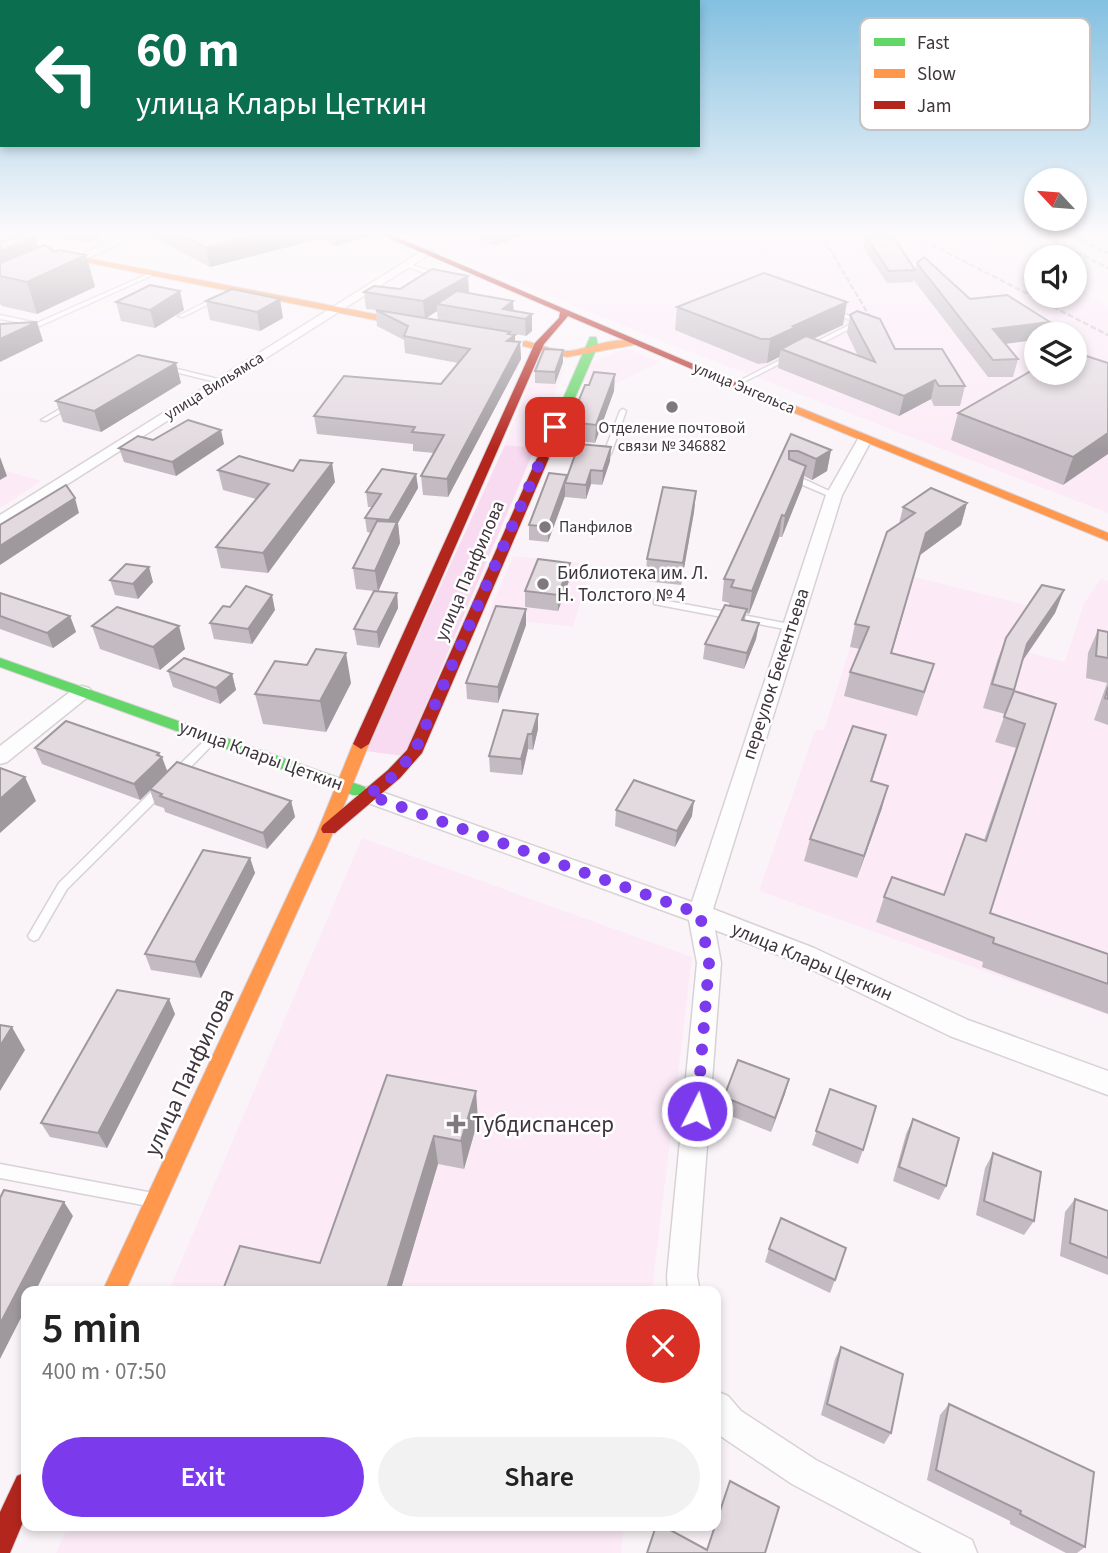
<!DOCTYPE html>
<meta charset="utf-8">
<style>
body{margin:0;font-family:"Source Sans 3",sans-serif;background:#f2f2f2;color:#222;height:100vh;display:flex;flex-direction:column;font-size:26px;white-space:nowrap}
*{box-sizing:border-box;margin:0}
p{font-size:23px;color:#767676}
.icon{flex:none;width:38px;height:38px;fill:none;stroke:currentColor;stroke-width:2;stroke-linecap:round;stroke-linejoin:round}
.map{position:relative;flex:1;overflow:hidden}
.sheet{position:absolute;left:21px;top:1286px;width:700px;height:245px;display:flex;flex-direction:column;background:#fff;border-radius:14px;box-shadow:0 4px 10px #0003}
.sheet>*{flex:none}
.guide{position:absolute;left:0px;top:0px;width:700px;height:147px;box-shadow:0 4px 10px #0003;background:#0b6e4f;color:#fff;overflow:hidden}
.needle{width:46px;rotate:296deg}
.controls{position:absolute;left:1024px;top:168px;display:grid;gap:14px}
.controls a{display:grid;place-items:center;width:63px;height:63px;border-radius:50%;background:#fff;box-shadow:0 4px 10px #0003;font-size:35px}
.pin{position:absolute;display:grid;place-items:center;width:60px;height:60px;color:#fff;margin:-30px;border-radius:14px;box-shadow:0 4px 10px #0006}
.me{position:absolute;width:77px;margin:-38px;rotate:5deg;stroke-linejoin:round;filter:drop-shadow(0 0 5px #0008)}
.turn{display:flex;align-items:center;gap:24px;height:147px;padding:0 21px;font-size:32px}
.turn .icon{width:91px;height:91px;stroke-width:2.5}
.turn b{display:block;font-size:49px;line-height:60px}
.round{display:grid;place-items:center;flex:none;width:74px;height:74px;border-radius:37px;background:#f2f2f2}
.headline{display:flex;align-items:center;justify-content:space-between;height:119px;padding:0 21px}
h1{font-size:42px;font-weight:600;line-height:52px}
.primary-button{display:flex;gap:14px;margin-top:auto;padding:14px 21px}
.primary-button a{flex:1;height:80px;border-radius:42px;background:#7c3aed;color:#fff;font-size:28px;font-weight:600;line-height:80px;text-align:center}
.primary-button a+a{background:#f2f2f2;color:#222}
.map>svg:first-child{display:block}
</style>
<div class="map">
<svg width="1108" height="1553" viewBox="0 0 1108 1553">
<rect width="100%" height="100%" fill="#faf4f8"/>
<g fill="#fcebf7" fill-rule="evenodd">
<path d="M415 233H901L909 237 946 233 1036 266V296H1074L1075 285 1108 308V513L649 336 405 236ZM1036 334H1074V373H1036Z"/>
<polygon points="626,348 660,362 617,383 580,382 588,364"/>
<polygon points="536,367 564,369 535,448 505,445"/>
<polygon points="0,469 41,481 0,508"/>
<polygon points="513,556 592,564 573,627 487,617"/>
<polygon points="875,567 1055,612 1027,652 1065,662 1084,603 1101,579 1108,581 1108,1015 759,891 815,730 824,730"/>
<polygon points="362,838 692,957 652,1291 168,1292"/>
<polygon points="68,1526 624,1526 621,1553 56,1553"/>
</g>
<polygon fill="#f9dbf1" points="505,445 535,448 404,756 365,751"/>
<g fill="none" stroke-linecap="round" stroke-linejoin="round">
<defs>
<g id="lane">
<polygon points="407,263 440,275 441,276 436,277 405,266 404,265"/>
<polygon points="150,273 155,274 40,326 0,319 0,315 37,323"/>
<polygon points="216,297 221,298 183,317 178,316"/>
<polygon points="831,310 835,310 863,322 812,348 808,348 808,346 855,322 831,312"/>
<polygon points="788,356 793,357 738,385 733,384"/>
<polygon points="165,366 222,380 223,381 220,383 163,369 163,367"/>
<polygon points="70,403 73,405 72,406 46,421 41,420"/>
<polygon points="623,409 626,411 611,454 547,449 543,447 547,445 605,450 620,411"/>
<polygon points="789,475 795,475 838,495 834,497 831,497 789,479"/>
<polygon points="657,599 790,624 795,627 790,630 654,604 654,600"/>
<polygon points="212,736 217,739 216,741 181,777 173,777 172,774 173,771 208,737"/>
<polygon points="163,783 167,784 168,787 167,790 67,889 38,939 34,941 30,939 28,936 59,883 159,784"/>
<polygon points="0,1164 148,1192 153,1194 155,1199 153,1204 148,1206 0,1178"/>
</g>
<g id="street">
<polygon points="128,233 142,233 66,268 57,266"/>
<polygon points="424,250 433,252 0,527 0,515"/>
<polygon points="865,435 872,439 842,495 713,909 814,948 968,1020 1108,1071 1108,1095 950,1036 796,962 715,930 721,963 697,1276 700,1292 668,1292 667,1276 697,963 689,920 360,800 357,795 360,790 368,787 376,790 692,902 826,495 858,439"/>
<polygon points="82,686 89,688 92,692 89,696 7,762 0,764 0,746 75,688"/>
<polygon points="716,1391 728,1396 741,1411 816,1460 972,1540 977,1553 922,1553 792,1484 716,1433"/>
</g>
<g id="fast">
<polygon points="590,337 596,337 598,345 549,458 539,460 537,458"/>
<polygon points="0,658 365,787 367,791 365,795 353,795 0,667"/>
</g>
<g id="slow">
<polygon points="0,241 415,322 420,325 415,328 0,245"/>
<path d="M526 341C539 344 556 352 569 351 589 349 620 333 639 344L567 357 523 346V342Z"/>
<polygon points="785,405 793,405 1108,533 1108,541 785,409"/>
<polygon points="361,739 369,744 332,835 125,1292 102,1292 316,835 353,744"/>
</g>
<g id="jam">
<polygon points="377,233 387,233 794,407 785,409 568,316 544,344 369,744 361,749 353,744 535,343 559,318 560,312"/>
<polygon points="543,455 549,458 422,753 400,778 335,833 323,833 321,829 323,825 388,770 407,750 537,458"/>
<polygon points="26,1472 26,1515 10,1553 0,1553 0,1512 17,1476"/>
</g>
</defs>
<use href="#lane" stroke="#d8d1d6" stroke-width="3"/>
<use href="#street" stroke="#d8d1d6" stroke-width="3"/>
<use href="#fast" stroke="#d8d1d6" stroke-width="2"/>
<use href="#slow" stroke="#d8d1d6" stroke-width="2"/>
<use href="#jam" stroke="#d8d1d6" stroke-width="2"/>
<use href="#lane" fill="#fefdfe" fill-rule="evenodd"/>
<use href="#street" fill="#fefdfe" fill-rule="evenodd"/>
<use href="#fast" fill="#63d668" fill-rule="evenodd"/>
<use href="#slow" fill="#ff974d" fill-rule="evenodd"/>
<use href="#jam" fill="#b3261e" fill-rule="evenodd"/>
<g stroke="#cbc9ca" stroke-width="2.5" stroke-dasharray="6 2.5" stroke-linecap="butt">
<polyline points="820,233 879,332"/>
<polyline points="909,233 1108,335"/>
<polyline points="1022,233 1045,244"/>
<polyline points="1038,233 1108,268"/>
<polyline points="1067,233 1108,253"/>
<polyline points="1094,233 1108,237"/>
</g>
</g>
<g fill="#c3bbc1" fill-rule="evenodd">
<polygon points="35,233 109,233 85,243"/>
<polygon points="145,233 373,233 373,235 335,246 319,239 210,267"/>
<polygon points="463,233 532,233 494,245"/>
<polygon points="865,236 915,270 917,263 970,299 1050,322 1046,334 1036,334 1005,344 1018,359 1013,377 988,377 913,279 913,282 887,283 863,248"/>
<polygon points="0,242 38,247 55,252 86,255 95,287 37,314 2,306 0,304"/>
<path d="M400 289 469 292 514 310 532 314V331L526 336 510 333 515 342H520L521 359 448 497 423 495 421 476 434 453 413 451V444L317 434 314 416 441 384 458 363 405 353 404 340 377 326 376 310 366 309 364 292ZM437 311 438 320 426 318Z"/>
<polygon points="206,301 283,318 260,331 210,320"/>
<polygon points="116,302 184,310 155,328 121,321"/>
<polygon points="677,307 843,325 813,339 858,356 847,333 850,315 895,349 965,386 960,406 934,406 931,399 899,416 778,368 779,357 767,363 758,364 675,330"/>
<polygon points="563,362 555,384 535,383 535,371"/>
<polygon points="1108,363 1063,485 951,440 958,413"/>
<polygon points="181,383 101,432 63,422 56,401"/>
<polygon points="614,391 595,443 569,440 570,422"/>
<polygon points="791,434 831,450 827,471 812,480 804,476 802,487 782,537 779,537 749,614 746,613 745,620 759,623 756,639 744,669 703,659 705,644 729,605 729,603 722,601 724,579"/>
<polygon points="153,440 224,444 176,476 124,462 119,448"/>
<polygon points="611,447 610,461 602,485 591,484 586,499 565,497 565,496 548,542 529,540 529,525 567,475"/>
<polygon points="218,470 293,471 335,482 268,573 221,568 216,547 256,499 223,490"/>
<polygon points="416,474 418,488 398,523 400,543 378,591 397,593 398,608 379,648 357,645 354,629 374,591 356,589 353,568 371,533 367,532 365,518 372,507 368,507 366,492"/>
<polygon points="696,491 694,512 681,585 645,581 647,559"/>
<polygon points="967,503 961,525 920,555 892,653 927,687 917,716 844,696 850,672 860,649 850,647 855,624 899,524 903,507"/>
<polygon points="570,578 558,611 525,607 525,591"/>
<polygon points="110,580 153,582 138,599 115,595"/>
<polygon points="1064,590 1055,613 1022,662 1014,691 1056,704 990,913 1108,954 1108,1014 982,967 983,962 876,922 884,897 943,895 984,840 1016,748 995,742 1005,714 983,708 997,661 1006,638"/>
<polygon points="0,593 70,616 76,632 53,648 0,629"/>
<polygon points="275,610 252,644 214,639 210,623"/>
<polygon points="526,625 498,703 467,699 466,683"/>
<polygon points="92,626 185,649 160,670 100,649"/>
<polygon points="1098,630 1108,632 1108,725 1094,720 1107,683 1086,678 1088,653"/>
<polygon points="168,671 232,674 236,690 220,704 173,687"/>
<polygon points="351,683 326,732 263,724 255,694"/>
<polygon points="538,714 538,729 533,750 528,749 522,775 490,772 489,756"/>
<polygon points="886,735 872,782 882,808 857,878 804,861 810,839"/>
<polygon points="35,748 160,756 167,772 291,801 295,817 267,849 165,812 164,808 155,805 150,790 140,800 42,764"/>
<polygon points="616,810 692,816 675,847 615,826"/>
<polygon points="250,858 255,873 201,978 151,970 145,954"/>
<polygon points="175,1014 107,1148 50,1137 41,1123"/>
<polygon points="387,1075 478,1120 464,1169 438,1164 400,1292 222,1292 320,1263"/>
<polygon points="789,1079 771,1132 721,1112 724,1097"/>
<polygon points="830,1089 863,1150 858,1164 812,1145"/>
<polygon points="913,1119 946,1186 939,1200 893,1181 906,1134"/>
<polygon points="993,1153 1034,1221 1024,1235 976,1215 985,1168"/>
<polygon points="1075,1199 1108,1211 1108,1275 1060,1256 1065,1212"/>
<polygon points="769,1249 835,1280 830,1293 765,1262"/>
<polygon points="841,1347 891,1433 884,1444 821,1415 835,1359"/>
<polygon points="949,1404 1085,1547 1077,1553 1066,1553 1010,1524 1010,1521 927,1480 940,1415"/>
</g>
<g fill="#9f999d">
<polygon points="82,233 109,233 85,243"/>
<polygon points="265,233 318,233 319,239 210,267 206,248"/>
<polygon points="333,233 373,233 373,235 335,246"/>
<polygon points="493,233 532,233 494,245"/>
<polygon points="35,237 44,268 0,276 0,244"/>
<polygon points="86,255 95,287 37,314 27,282"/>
<polygon points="468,276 469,292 437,304 437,311 425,319 423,301"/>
<polygon points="180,291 184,310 155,328 150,310"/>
<polygon points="280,299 283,318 260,331 257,312"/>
<polygon points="513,301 514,317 503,309"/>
<polygon points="847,302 843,325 793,348 781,349 779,357 767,363 770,339 793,326"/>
<polygon points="532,314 532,331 526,336 525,319"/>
<polygon points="37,322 43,341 0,362 0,339"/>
<polygon points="1050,322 1046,334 1036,334 1036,340 989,346 993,329"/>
<polygon points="510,332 510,339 515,335 515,351 520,342 521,359 448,497 447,479 507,358 508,334"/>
<polygon points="563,350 563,362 555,384 555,372"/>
<polygon points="176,363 181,383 101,432 94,411"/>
<polygon points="615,374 614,391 595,443 596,425"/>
<polygon points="935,380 931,399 899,416 904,396"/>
<polygon points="221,430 224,444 176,476 172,462"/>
<polygon points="1108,433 1108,454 1063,485 1073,457"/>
<polygon points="611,447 610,461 602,485 603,471"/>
<polygon points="831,450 827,471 812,480 816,459"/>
<polygon points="0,457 7,476 0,480"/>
<polygon points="332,463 335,482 268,573 263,553"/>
<polygon points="806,466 802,487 782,537 785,516"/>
<polygon points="591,470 591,484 586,499 586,485"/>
<polygon points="416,474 418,488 398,523 400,543 378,592 375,571 390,535 389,520"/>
<polygon points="565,483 565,496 548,542 548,527"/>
<polygon points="696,491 694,512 681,585 683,563"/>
<polygon points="75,498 79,513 0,565 0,546"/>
<polygon points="967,503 961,525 920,555 885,676 926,533"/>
<polygon points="782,515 779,537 749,614 752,591"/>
<polygon points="570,563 570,578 558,611 558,595"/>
<polygon points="149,567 153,582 138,599 133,584"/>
<polygon points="1064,590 1055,613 1018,667 1027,644"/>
<polygon points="397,593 398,608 379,648 377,632"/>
<polygon points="272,595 275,610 252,644 248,629"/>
<polygon points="526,609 526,625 498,703 498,687"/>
<polygon points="70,616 76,632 53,648 47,633"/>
<polygon points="759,623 756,639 744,669 747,653"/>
<polygon points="179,626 185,649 160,670 153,647"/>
<polygon points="346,653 351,683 326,732 320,701"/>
<polygon points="232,674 236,690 220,704 216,688"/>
<polygon points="538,714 538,729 533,750 532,734"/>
<polygon points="528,734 528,749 522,775 521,759"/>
<polygon points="159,753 161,758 162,757 168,773 140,800 134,784"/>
<polygon points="25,777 36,801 0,833 0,799"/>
<polygon points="888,786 882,808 857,878 864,856"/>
<polygon points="291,801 295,817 267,849 263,833"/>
<polygon points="694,801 692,816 675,847 677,831"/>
<polygon points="250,858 255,873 201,978 195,962"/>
<polygon points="169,999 175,1014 107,1148 98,1133"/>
<polygon points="12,1027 25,1050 0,1091 0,1046"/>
<polygon points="789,1079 785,1094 771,1132 775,1118"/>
<polygon points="476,1091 478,1120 464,1169 461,1141"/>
<polygon points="434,1136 438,1164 400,1292 386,1292"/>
<polygon points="64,1202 73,1216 35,1292 26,1292 26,1308 0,1359 0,1324"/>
</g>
<g fill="#e3dae0" stroke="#9f999d" stroke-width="2">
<polygon points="28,233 35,237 0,251 0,242"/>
<polygon points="177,233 265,233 206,248"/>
<polygon points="865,236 893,236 915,270 889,271"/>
<polygon points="45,245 55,252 59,250 86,255 27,282 0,276 0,263"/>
<polygon points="924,257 970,299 1007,295 1050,322 993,329 1018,359 993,360 917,263"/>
<polygon points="432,269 468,276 423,301 364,292 374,286 400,289"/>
<polygon points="764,273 847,302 793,326 796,327 770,339 761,339 677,307"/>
<polygon points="150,285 180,291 150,310 116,302"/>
<polygon points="232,289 280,299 257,312 206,301"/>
<polygon points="457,291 513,301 503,309 532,314 525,319 437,304"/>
<polygon points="376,310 510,332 508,334 515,335 507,341 520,342 447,479 421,476 444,435 412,432 415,427 314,416 344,376 441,384 470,349 404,336 408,326"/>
<polygon points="857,311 880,319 895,349 942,349 965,386 939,386 935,380 904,396 781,349 806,336 875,362 850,315"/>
<polygon points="37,322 0,339 0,324"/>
<polygon points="544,349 563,350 555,372 535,371"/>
<polygon points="1074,352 1108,363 1108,433 1073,457 958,413 1036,368 1036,373 1074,373"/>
<polygon points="138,355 176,363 94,411 56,401"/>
<polygon points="594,372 615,374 596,425 570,422 585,385 589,385"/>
<polygon points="188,420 221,430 172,462 119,448 138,436 153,440"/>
<polygon points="791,434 831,450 816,459 798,451 789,451 789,459 806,466 785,516 782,515 752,591 731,587 734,580 724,579"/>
<polygon points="579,444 611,447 603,471 591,470 586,485 565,483"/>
<polygon points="239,456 293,471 300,460 332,463 263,553 216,547 269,484 218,470"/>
<polygon points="382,469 416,474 389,520 365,518 381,494 366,492"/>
<polygon points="549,473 567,475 548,527 529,525"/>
<polygon points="66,485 75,498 0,546 0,525"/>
<polygon points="663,487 696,491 683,563 647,559"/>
<polygon points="931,488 967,503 926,533 891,653 934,664 924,692 850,672 869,627 855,624 887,532 915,513 903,507"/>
<polygon points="377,521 397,522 375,571 353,568"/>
<polygon points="538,559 570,563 558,595 525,591"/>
<polygon points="126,564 149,567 133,584 110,580"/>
<polygon points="1042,585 1064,590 1027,644 1014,690 992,684 1006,638"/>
<polygon points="246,586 272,595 248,629 210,623 223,606 230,607"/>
<polygon points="374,591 397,593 377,632 354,629"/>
<polygon points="0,593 70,616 47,633 0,616"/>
<polygon points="725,605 747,609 742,620 759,623 747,653 705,644"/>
<polygon points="496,606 526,609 498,687 466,683"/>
<polygon points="117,607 179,626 153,647 92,626"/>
<polygon points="1098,630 1108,632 1108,658 1096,656"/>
<polygon points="316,649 346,653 320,701 255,694 275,661 307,665"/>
<polygon points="184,658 232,674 216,688 168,671"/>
<polygon points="1108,687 1108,699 1105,698"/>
<polygon points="1014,691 1056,704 990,913 1108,954 1108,984 993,943 994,938 884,897 892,877 944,895 966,834 986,841 1025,724 1004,717"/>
<polygon points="503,710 538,714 532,734 528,734 521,759 489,756"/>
<polygon points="66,721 159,753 157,755 162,757 134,784 35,748"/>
<polygon points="853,726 886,735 871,781 888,786 864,856 810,839"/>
<polygon points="177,762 291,801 263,833 160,796 162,794 150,789"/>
<polygon points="0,768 25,777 0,799"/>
<polygon points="634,780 694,801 677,831 616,810"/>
<polygon points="203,850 250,858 195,962 145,954"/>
<polygon points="117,990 169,999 98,1133 41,1123"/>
<polygon points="0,1025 12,1027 0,1046"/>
<polygon points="738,1060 789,1079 775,1118 724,1097"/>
<polygon points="387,1075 476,1091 461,1141 434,1136 386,1292 222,1292 240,1246 320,1263"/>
<polygon points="830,1089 876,1106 863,1150 816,1131"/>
<polygon points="913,1119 959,1138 946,1186 899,1167"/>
<polygon points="993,1153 1041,1172 1034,1221 984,1201"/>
<polygon points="4,1190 64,1202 0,1324 0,1198"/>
<polygon points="1075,1199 1108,1211 1108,1258 1070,1243"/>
<polygon points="781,1218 846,1248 835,1280 769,1249"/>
<polygon points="841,1347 903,1374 891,1433 827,1404"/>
<polygon points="949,1404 1094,1472 1085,1547 1020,1514 1021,1511 936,1470"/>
<polygon points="730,1481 779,1507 765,1553 647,1553 656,1526 663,1526 707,1550"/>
</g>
<linearGradient id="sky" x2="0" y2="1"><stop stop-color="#83c0e0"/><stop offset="0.52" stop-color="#fdfafc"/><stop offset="1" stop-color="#fdfafc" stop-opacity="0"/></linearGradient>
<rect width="1108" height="450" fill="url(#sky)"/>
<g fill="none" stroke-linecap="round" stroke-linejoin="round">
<polyline stroke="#7c3aed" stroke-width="12" stroke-dasharray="0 21.6" points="555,427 414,753 388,781 368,795 700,914 709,963 697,1111"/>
</g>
<g fill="#80787e" stroke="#fff" stroke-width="2.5">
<circle cx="672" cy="407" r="7"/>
<circle cx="545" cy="527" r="7"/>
<circle cx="543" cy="584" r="7"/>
<path d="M452.5 1113.5h7v7h7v7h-7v7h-7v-7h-7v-7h7z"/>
</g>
<g text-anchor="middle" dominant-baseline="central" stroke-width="5" stroke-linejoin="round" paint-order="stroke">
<g font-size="16" fill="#3f353c" stroke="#fff">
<text transform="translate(214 386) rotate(-32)">улица Вильямса</text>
<text transform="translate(744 388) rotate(23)">улица Энгельса</text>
</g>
<g font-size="16" fill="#3f353c" stroke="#fff">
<text x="672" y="428">Отделение почтовой<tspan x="672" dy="18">связи № 346882</tspan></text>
<text x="559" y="527" text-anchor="start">Панфилов</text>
</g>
<g font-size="19" fill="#3f353c" stroke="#fff">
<text transform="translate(470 571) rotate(-67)">улица Панфилова</text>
<text transform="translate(776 674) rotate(-72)">переулок Бекентьева</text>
<text transform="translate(261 756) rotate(20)">улица Клары Цеткин</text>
<text transform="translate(812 962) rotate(23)">улица Клары Цеткин</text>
</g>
<g font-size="19" fill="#3f353c" stroke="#fff" text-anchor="start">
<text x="557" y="573">Библиотека им. Л.<tspan x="557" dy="22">Н. Толстого № 4</tspan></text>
</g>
<g font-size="23" fill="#3f353c" stroke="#fff">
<text transform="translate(189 1072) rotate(-65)">улица Панфилова</text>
</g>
<g font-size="23" fill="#3f353c" stroke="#fff" text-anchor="start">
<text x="472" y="1124">Тубдиспансер</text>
</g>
</g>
<rect x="860" y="18" width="230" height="112" rx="10" fill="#fff" stroke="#c5c2c4" stroke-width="2"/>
<rect x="874" y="38" width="31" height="8" fill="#63d668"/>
<rect x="874" y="69" width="31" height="9" fill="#ff974d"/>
<rect x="874" y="101" width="31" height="8" fill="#b3261e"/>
<g font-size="19" fill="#3f353c">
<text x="917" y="49">Fast</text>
<text x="917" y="80">Slow</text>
<text x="917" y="112">Jam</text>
</g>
</svg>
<div class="controls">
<a><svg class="needle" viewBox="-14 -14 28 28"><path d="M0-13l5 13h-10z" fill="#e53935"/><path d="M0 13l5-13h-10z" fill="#767676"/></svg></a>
<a><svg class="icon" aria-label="sound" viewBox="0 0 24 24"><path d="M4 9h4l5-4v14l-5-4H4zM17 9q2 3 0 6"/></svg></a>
<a><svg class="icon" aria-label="layers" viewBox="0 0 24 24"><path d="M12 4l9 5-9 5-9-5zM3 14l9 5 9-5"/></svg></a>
</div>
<div class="pin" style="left:555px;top:427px;background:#d93025"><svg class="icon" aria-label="arrive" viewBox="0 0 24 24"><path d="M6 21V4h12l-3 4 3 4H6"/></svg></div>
<svg class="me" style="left:697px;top:1111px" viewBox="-20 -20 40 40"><circle r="17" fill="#7c3aed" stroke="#fff" stroke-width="3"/><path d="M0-11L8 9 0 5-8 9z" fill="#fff"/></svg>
<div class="guide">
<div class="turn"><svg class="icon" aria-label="left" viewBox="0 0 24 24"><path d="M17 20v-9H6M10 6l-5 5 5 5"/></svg><div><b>60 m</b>улица Клары Цеткин</div></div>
</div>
<section class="sheet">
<div class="headline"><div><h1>5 min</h1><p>400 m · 07:50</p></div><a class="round" style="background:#d93025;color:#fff"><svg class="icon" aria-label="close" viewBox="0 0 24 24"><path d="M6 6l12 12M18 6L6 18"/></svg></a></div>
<div class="primary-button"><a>Exit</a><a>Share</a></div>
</section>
</div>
